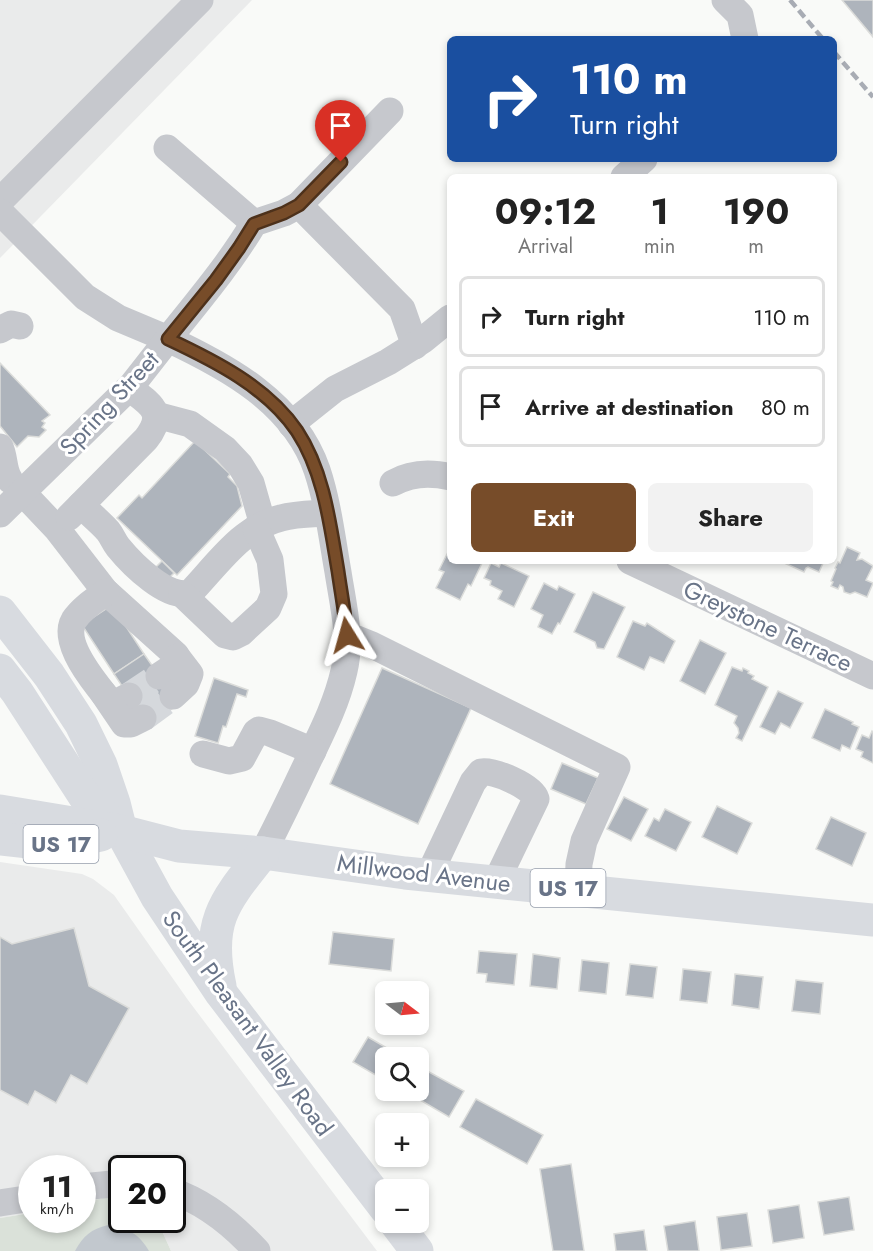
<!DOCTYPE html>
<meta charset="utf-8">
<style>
body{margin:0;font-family:Jost,sans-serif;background:#f2f2f2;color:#222;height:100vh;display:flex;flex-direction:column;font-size:22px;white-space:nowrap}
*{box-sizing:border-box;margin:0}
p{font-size:20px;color:#767676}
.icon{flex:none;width:33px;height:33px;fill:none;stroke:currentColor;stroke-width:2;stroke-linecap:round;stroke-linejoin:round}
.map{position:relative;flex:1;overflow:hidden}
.drawer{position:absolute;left:447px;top:174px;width:390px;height:390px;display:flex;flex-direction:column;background:#fff;border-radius:9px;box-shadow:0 3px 9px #0003}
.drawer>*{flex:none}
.banner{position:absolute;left:447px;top:36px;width:390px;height:126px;border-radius:9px;box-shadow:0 3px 9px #0003;background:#1a4fa0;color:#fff;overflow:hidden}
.needle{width:39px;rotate:106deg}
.buttons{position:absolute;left:375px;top:981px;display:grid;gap:12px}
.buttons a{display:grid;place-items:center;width:54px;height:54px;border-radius:9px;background:#fff;box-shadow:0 3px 9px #0003;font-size:30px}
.speed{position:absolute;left:18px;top:1155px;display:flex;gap:12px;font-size:30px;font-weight:700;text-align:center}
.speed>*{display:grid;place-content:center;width:78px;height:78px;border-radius:50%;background:#fff;box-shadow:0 3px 9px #0003;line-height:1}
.speed small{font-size:15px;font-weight:400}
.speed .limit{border:3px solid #111;border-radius:9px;background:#fff;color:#111}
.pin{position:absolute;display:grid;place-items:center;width:51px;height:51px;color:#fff;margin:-62px -26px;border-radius:50% 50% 50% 0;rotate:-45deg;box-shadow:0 0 6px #0007}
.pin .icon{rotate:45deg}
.me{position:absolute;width:66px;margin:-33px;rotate:352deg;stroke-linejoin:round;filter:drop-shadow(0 0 4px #0008)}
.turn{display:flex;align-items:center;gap:21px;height:126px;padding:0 24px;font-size:27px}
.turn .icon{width:78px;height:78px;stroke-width:2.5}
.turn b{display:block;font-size:42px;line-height:51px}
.eta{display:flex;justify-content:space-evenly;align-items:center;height:102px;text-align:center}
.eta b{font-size:36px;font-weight:700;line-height:42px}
.primary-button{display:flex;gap:12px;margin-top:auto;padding:12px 24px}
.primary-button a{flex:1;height:69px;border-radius:9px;background:#774c29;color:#fff;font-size:24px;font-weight:700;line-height:69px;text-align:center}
.primary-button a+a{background:#f2f2f2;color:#222}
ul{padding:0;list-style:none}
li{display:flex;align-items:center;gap:18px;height:81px;margin:0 12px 9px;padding:0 12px;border:3px solid #e0e0e0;border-radius:9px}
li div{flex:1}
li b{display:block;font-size:22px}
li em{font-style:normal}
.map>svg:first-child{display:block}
</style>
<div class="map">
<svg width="873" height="1251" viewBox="0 0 873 1251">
<rect width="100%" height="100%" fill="#f9faf8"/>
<g fill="#eaebeb">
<polygon points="0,0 252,0 0,258"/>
<polygon points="0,862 82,874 93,879 114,895 188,1000 377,1251 171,1251 157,1220 172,1220 172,1168 122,1168 121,1197 103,1198 83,1203 82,1168 32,1168 31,1213 0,1218"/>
</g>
<polygon fill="#dae1d9" points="121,1197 122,1220 157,1220 171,1251 0,1251 0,1218 31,1213 32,1220 82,1220 83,1203 103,1198"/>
<path fill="#c2c8ce" d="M108 1225C127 1227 139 1234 149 1251H75C83 1236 91 1229 108 1225Z"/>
<g fill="#aeb4bc" stroke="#dbdcda" stroke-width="1.5">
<polygon points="842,0 873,0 873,37"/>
<polygon points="0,363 50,415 42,421 45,423 42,427 46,430 39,437 28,436 17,447 0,426"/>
<polygon points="195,441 230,474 228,477 237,486 242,506 177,575 117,518 139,495 142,498"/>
<polygon points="847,547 860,553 857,560 862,559 873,566 866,580 873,583 867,597 855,592 850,594 844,592 843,587 840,585 838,589 831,586 833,582 831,581 836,569 835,568 838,562 840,563"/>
<polygon points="450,548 450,561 483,561 471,586 468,584 460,600 436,588 444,572 439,570"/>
<polygon points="162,561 174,573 168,579 156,567"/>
<polygon points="780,561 824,561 819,572 808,567 806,568 804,572"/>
<polygon points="491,563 499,567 501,563 529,576 514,607 498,599 502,591 490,585 491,581 484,578"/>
<polygon points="544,583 557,590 559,586 575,594 560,624 558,623 552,634 538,627 543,615 531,609"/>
<polygon points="593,592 625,607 604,649 597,648 595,642 574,632"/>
<polygon points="112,605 144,654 114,674 82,625"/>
<polygon points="633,621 645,626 647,623 675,641 664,663 650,657 644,670 617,657"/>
<polygon points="700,640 726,653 705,694 680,681"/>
<polygon points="144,654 179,704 148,725 114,674"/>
<polygon points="732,667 742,671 743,668 749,671 748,673 754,676 752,679 768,687 742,741 736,738 739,733 738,728 734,723 737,716 715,705"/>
<polygon points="382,668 471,708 418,824 330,784"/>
<polygon points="214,678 248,690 246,697 237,694 226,727 223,726 218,743 195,736"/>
<polygon points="778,691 803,703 790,728 781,723 775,734 760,727"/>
<polygon points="825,709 853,722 852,724 859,727 850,749 842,745 840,751 812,738"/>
<polygon points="872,731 873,732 873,763 861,757 863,752 856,749 862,735 869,738"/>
<polygon points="562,763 598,778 586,804 551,789"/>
<polygon points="624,797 648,809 631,841 607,829"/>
<polygon points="717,806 752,823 737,854 702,837"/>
<polygon points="665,809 691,822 676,851 645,836 654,818 659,821"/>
<polygon points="831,817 866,833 852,866 816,849"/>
<polygon points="74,928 89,986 129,1008 87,1084 71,1075 56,1103 35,1091 28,1105 0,1090 0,937 12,944"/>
<polygon points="333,932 394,939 391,971 329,964"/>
<polygon points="479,951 517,954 514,985 486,982 487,974 477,973"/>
<polygon points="533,954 560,958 557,989 530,986"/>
<polygon points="582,960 609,963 606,994 579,991"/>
<polygon points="630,964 657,967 653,998 626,995"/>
<polygon points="683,969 711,972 707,1003 680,1000"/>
<polygon points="735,974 763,977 759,1009 732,1005"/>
<polygon points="796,980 823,983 820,1014 792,1011"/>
<polygon points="368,1037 404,1058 386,1058 386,1081 353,1062"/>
<polygon points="418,1066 464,1091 449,1117 403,1090 418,1090"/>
<polygon points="476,1099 543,1135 527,1164 460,1127"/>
<polygon points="571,1164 584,1251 553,1251 540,1169"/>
<polygon points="849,1197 854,1230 824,1235 818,1202"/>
<polygon points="799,1205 804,1238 773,1243 768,1210"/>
<polygon points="747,1213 752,1246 721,1250 717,1217"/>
<polygon points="695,1221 699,1251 668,1251 664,1226"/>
<polygon points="644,1230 647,1251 616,1251 614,1234"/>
</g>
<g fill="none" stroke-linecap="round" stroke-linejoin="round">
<g stroke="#d5d8dc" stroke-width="27" stroke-dasharray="27 14" stroke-linecap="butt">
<polyline points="129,696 159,676"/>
<polyline points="143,718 173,696"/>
</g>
<g stroke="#c6c8cd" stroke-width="27">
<polyline points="725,0 740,15 745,39"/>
<polyline points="167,148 254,223"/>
<polyline points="624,177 644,159"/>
<polyline points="0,201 200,0"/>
<polyline points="299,205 390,111"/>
<path d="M0 212 85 297 118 318 168 339C198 301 229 265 254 223L284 213 299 205 402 309 415 346"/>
<polyline points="0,330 11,324 20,326"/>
<polyline points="156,415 190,424 225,449 240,465 251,483 263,525"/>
<polyline points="291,424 335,389 388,362 423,340 450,318"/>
<path d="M0 447C5 457 3 471 10 480"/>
<path d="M393 483C411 473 430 472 450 477"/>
<polyline points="22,492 57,529 105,591 176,655 178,660 177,664 159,676"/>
<path d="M81 505C90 514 100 522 108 531 112 536 114 542 118 547 131 563 169 602 191 592 217 565 242 527 281 518 295 514 312 514 327 513"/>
<path d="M0 514 132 385 168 339C228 367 294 403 317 470 328 503 332 538 338 572 343 605 352 638 344 671 337 702 323 730 309 759 294 791 279 822 263 853"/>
<path d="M69 517 146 439C167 412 150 404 129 388"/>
<polyline points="630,561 873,676"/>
<path d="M106 592C95 600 82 608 74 620 61 642 94 682 108 699L117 702 129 696"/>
<polyline points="182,594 225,635 233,637 241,633 268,608 274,594 270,560 256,528"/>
<polyline points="347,635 372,645 617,767 584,841 579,864 578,889"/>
<polyline points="103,693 124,724 131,724 143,718"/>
<polyline points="173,696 186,684 190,674 177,657"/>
<polyline points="203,754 229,761 242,758 256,732 259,730 270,733 313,751"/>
<path d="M429 875 473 782 481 772C494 770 532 786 536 799L496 882"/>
<polyline points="82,1187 122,1183"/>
<path d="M172 1191C205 1202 234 1226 257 1251"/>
<polyline points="0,1203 32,1198"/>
</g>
<g stroke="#d8dbe0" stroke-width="33">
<polyline points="0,612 49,675 81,724 101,765 114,803 121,831 157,897 221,993 386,1209"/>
<polyline points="0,670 17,692 85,797 121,831"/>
<polyline points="0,811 121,831 179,846 263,853 405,873 873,920"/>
<polyline points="0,839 56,845 101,835"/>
<path d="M220 986C206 921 224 902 263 853"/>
<polyline points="395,1222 417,1251"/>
</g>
<g stroke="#a8acb4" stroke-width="4.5" stroke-dasharray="9 4.5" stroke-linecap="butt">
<polyline points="790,0 823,39"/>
<polyline points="834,52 873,97"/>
</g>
</g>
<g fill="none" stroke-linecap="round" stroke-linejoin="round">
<defs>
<path id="route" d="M341 162 299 205 284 213 254 224 239 248 216 280 168 339C215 361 267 387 297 431 324 472 330 524 338 571 341 592 345 613 347 635"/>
</defs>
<use href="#route" stroke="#4d311b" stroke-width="15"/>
<use href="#route" stroke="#774c29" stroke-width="10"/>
</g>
<g text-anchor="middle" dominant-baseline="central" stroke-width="6" stroke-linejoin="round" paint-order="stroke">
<g fill="#fff" stroke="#969eac" stroke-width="1.5">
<rect x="23.5" y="825" width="75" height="38" rx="4.5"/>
<rect x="530.5" y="869" width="75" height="38" rx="4.5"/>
</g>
<g font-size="22" font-weight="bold" fill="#697488">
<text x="61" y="844">US 17</text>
<text x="568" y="888">US 17</text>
</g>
<g font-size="24" fill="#697488" stroke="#fff">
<text transform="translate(109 403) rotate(-47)">Spring Street</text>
<text transform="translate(768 626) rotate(25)">Greystone Terrace</text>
<text transform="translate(424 873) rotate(7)">Millwood Avenue</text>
<text transform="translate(248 1023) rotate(54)">South Pleasant Valley Road</text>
</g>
</g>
</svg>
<div class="buttons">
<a><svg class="needle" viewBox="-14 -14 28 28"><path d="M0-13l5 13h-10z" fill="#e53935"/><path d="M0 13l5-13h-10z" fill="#767676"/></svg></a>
<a><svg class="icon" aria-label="search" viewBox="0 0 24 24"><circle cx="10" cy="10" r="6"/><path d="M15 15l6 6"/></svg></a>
<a>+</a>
<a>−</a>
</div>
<div class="speed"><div>11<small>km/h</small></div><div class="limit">20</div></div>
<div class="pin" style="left:341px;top:162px;background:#d93025"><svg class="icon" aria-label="arrive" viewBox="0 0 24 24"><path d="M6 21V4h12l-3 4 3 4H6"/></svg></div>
<svg class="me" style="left:347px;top:635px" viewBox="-20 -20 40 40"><path d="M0-17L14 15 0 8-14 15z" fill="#774c29" stroke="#fff" stroke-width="4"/></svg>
<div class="banner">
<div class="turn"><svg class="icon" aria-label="right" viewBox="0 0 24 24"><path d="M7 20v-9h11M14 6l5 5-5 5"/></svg><div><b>110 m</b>Turn right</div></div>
</div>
<section class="drawer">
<div class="eta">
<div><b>09:12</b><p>Arrival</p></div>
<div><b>1</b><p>min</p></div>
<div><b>190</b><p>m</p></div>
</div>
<ul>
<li><svg class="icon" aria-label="right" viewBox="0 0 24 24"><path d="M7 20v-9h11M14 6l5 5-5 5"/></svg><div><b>Turn right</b></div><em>110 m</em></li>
<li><svg class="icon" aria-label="arrive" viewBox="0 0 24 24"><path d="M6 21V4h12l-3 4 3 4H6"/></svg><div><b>Arrive at destination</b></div><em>80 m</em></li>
</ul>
<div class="primary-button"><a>Exit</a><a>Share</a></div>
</section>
</div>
